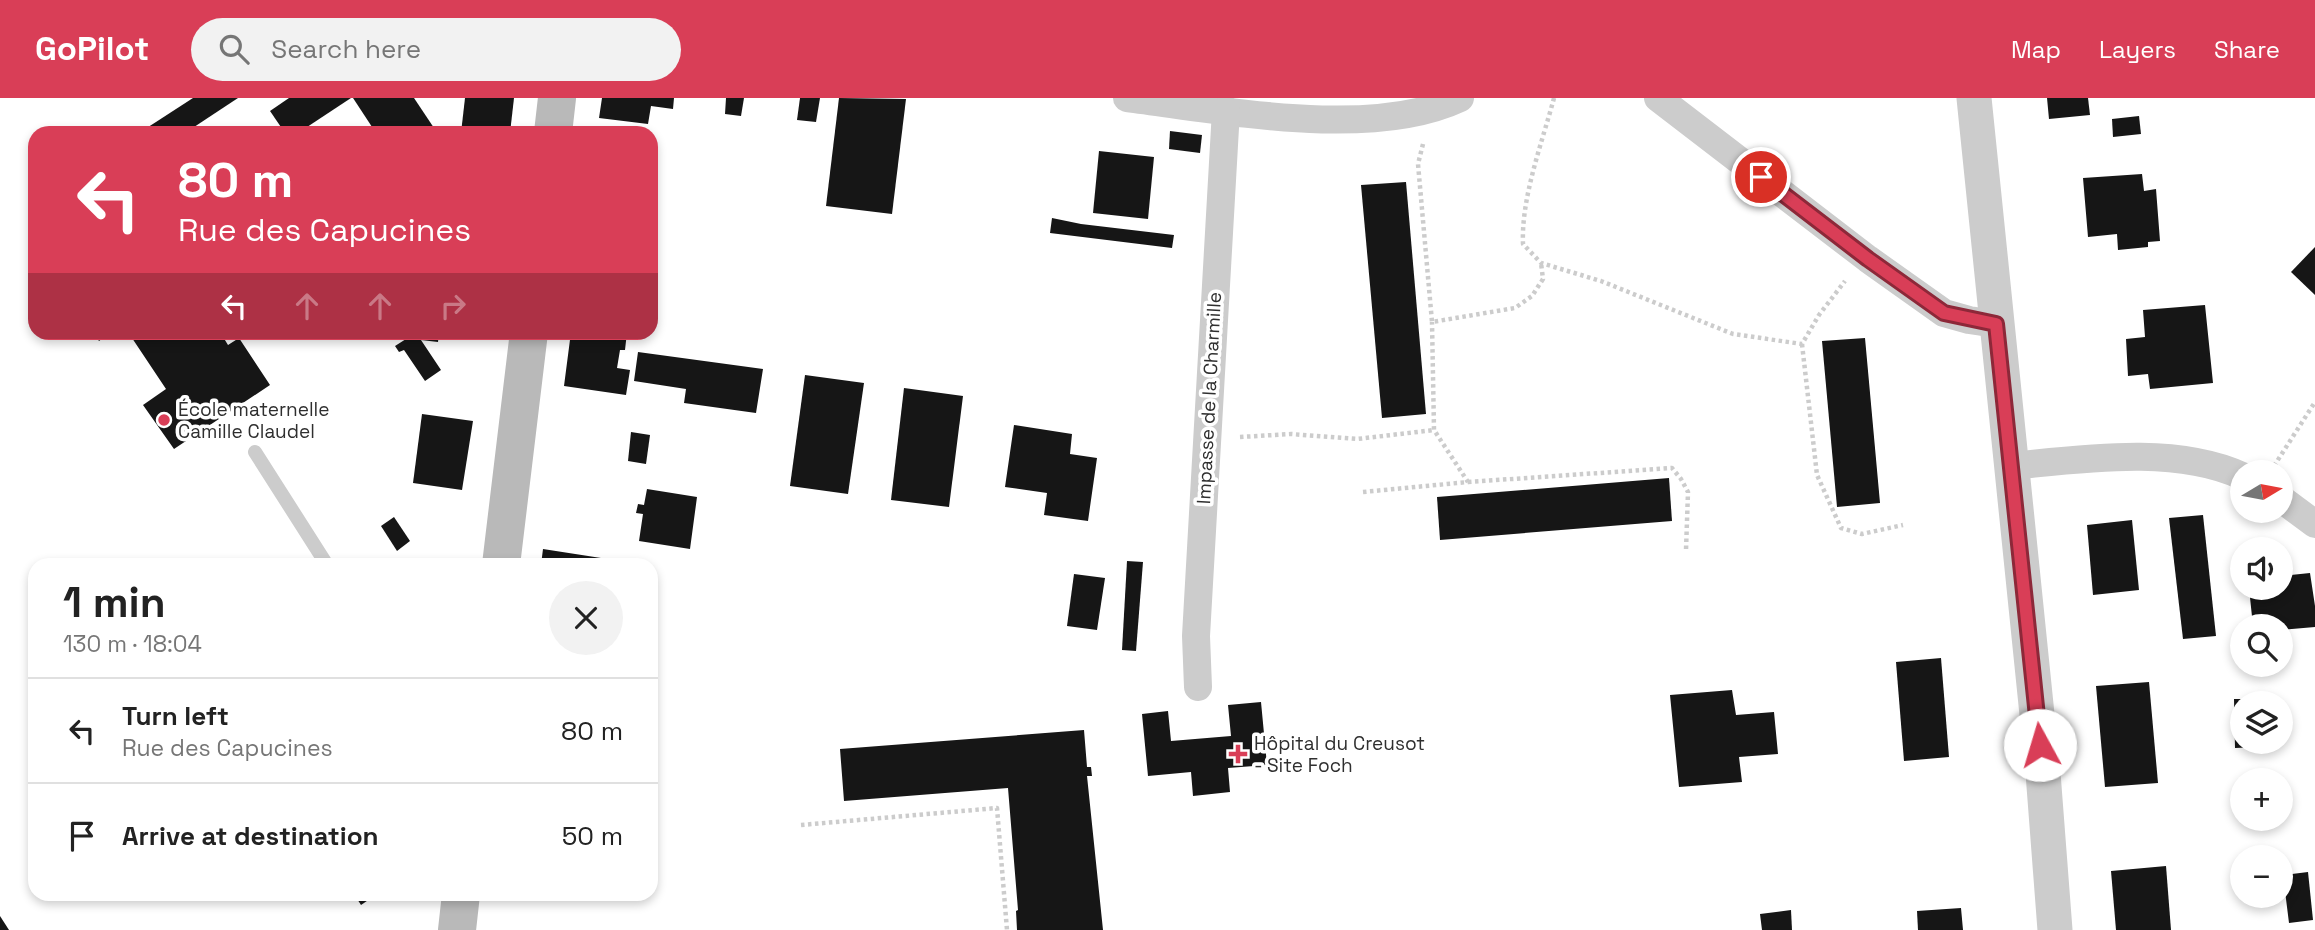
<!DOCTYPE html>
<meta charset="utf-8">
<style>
body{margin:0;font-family:"Space Grotesk",sans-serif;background:#f2f2f2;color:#222;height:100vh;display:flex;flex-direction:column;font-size:26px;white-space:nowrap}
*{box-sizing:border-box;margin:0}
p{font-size:23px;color:#767676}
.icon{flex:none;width:38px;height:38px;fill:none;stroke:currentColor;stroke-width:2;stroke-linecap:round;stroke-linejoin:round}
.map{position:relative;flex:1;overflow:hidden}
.side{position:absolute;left:28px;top:460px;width:630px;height:343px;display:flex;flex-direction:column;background:#fff;border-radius:21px;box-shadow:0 4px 10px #0003}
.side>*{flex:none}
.hud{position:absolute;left:28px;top:28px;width:630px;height:214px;border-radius:21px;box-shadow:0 4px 10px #0003;background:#d93e57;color:#fff;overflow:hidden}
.needle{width:46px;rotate:80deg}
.buttons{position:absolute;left:2230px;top:362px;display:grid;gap:14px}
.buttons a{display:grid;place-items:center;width:63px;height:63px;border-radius:50%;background:#fff;box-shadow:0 4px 10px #0003;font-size:35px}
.pin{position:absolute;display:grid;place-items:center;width:60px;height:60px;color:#fff;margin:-30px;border:4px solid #fff;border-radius:50%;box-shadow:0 2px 7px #0007}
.me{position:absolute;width:77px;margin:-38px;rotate:354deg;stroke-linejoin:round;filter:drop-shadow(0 0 5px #0008)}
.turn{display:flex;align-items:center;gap:24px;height:147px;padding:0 35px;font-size:32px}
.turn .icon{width:91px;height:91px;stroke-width:2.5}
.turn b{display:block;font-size:49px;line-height:60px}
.lanes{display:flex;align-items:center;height:66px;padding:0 35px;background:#0003;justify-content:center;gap:35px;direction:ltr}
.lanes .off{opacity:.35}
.round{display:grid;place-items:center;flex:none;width:74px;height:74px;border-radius:37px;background:#f2f2f2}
.overview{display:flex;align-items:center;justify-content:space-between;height:119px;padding:0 35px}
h1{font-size:42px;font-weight:600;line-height:52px}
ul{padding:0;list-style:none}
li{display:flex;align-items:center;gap:21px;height:105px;padding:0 35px;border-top:2px solid #e0e0e0}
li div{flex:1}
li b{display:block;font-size:26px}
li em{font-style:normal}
header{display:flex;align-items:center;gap:42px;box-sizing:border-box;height:98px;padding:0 35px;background:#d93e57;color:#fff}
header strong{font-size:33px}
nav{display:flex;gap:38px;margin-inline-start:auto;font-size:24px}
.search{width:490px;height:63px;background:#f2f2f2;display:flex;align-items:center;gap:18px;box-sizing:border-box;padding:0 24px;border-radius:38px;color:#767676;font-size:26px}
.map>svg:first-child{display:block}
</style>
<header>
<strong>GoPilot</strong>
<div class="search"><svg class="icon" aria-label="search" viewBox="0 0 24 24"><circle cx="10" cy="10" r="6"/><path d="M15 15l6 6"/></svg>Search here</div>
<nav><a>Map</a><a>Layers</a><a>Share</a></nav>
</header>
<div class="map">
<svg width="2315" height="832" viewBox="0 0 2315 832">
<rect width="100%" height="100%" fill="#fff"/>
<g fill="#161616">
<polygon points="193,0 238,0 185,35 139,35"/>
<polygon points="289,0 351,0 298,35 285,35 270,13"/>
<polygon points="353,0 414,0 436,33 433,35 376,35"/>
<polygon points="465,0 514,0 510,35 461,35"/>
<polygon points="602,0 674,0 673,11 651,8 648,26 599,20"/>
<polygon points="726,0 744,0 741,18 725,16"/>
<polygon points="800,0 820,0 816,24 797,22"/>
<polygon points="839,0 906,1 892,116 826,108"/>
<polygon points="2047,0 2088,0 2090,17 2049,21"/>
<polygon points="2139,18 2141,36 2113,39 2112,21"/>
<polygon points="1170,33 1202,37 1200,55 1169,51"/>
<polygon points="1099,53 1154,59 1148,121 1093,115"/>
<polygon points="2142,76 2144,93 2156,91 2160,143 2148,144 2148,149 2118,152 2117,136 2088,139 2083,80"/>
<polygon points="1406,84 1426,316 1382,320 1361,87"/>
<polygon points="1052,120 1081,126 1174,137 1172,150 1050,135"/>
<polygon points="2315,149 2315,197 2291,174"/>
<polygon points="2205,207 2213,285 2150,291 2148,276 2128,278 2126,241 2145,239 2143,212"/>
<polygon points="93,234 111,234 99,243"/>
<polygon points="128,234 220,234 228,247 239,240 270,287 174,351 143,307 166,291"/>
<polygon points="417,234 439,234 438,244 421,242 441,272 425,283 404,252 399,254 395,248"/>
<polygon points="571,234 627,234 625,252 620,252 617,270 630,272 626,297 564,288"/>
<polygon points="1865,240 1880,405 1837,409 1822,243"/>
<polygon points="638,254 763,271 756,315 684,305 686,291 634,283"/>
<polygon points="805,277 864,285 848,396 790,388"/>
<polygon points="904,290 963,298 949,409 891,402"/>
<polygon points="422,316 473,323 462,392 413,385"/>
<polygon points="1014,327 1072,336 1070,356 1097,360 1088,423 1044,417 1047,395 1005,389"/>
<polygon points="631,334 650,337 646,366 628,363"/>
<polygon points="1669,380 1672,423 1440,442 1437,399"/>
<polygon points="647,391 697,399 690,451 639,443 643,416 636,415 638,406 644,407"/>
<polygon points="2203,417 2216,538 2183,541 2169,420"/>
<polygon points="394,419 410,443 397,453 381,428"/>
<polygon points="2132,422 2139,492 2093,497 2087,427"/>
<polygon points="2275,445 2276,452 2244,452 2244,449"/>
<polygon points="543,451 601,460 600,467 541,467"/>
<polygon points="1127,463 1143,464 1136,553 1122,552"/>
<polygon points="2310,475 2315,508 2315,529 2280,532 2280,528 2253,528 2249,490 2280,490 2280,478"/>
<polygon points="1074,476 1105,480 1097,532 1067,528"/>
<polygon points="1941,560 1949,659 1904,663 1896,564"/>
<polygon points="2149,584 2158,685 2105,689 2096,588"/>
<polygon points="1732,592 1736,617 1774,614 1778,656 1739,659 1742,684 1679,689 1670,597"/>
<polygon points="2234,601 2259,601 2259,606 2242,606 2242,644 2259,644 2259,649 2235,650"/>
<polygon points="1261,604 1267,667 1228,670 1230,694 1193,698 1191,674 1148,678 1142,616 1168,613 1171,643 1231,638 1228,607"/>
<polygon points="1084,632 1087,669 1091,669 1092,678 1087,678 1103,832 1017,832 1016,813 1018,812 1008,690 844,703 840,651"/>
<polygon points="2166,768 2171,832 2116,832 2111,773"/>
<polygon points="2308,774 2313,822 2289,825 2283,777"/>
<polygon points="354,796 377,796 361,807"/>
<polygon points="1961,810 1963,832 1918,832 1917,813"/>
<polygon points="1791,812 1792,832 1762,832 1760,816"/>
<polygon points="0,818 9,832 0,832"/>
</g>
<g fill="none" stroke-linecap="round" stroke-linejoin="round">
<g stroke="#ccc" stroke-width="4.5" stroke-dasharray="3.5 3.5" stroke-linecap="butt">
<path d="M1554 0C1542 45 1521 100 1523 146L1541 165 1601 183 1733 236 1802 246 1819 217 1845 183"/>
<polyline points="1423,46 1418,66 1432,224 1515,210 1532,198 1543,181 1541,165"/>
<polyline points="1802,246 1817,377 1841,430 1862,436 1903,427"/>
<polyline points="1240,339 1291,336 1357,341 1434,332"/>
<polyline points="2274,368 2315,304"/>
<polyline points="1468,384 1672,370 1681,381 1688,394 1686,452"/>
<polyline points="1363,394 1468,384 1434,332 1432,224"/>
<polyline points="801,727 997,710 1007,832"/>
</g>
<polyline stroke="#ccc" stroke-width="14" points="255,354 327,467"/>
<g stroke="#ccc" stroke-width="28">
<path d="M1127 0C1223 12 1371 42 1460 0"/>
<polyline points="1658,0 1868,161 1944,215 1969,222 1996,226"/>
<path d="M2011 368C2083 361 2175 347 2242 378"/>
<polyline points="2280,400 2315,426"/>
<polyline points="1198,589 1196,538 1226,12"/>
</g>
<polyline stroke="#ccc" stroke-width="35" points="1974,0 2043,675 2055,832"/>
<g stroke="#b9b9b9" stroke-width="38">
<polyline points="553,35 557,0"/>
<polyline points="501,467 529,234"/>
<polyline points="457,832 461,796"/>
</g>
</g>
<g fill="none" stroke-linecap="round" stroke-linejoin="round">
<defs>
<polyline id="route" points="1761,79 1868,161 1944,215 1996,226 2040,647"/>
</defs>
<use href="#route" stroke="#8d2839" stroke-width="18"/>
<use href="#route" stroke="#d93e57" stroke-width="12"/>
</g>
<g fill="#d93e57" stroke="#fff" stroke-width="2.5">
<circle cx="164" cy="322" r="7"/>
<path d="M1234.5 645.5h7v7h7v7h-7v7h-7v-7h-7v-7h7z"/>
</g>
<g text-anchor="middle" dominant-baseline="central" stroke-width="7" stroke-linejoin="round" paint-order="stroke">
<g font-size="19" fill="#2f2f2f" stroke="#fff">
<text transform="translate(1209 300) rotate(-87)">Impasse de la Charmille</text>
</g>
<g font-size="19" fill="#2f2f2f" stroke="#fff" text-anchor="start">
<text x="178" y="311">École maternelle<tspan x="178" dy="22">Camille Claudel</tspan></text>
<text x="1254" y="645">Hôpital du Creusot<tspan x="1254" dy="22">- Site Foch</tspan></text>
</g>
</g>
</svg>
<div class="buttons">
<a><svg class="needle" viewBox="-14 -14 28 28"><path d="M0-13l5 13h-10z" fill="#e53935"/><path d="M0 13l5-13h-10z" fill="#767676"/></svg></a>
<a><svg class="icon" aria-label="sound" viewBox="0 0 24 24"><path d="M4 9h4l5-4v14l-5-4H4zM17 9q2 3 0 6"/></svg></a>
<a><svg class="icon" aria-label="search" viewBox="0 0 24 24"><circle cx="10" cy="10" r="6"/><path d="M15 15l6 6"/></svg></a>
<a><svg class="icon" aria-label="layers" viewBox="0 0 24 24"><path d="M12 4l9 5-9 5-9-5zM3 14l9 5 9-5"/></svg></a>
<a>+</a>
<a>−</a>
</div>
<div class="pin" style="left:1761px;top:79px;background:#d93025"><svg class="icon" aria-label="arrive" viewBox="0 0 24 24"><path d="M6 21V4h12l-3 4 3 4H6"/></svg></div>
<svg class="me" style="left:2040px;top:647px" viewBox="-20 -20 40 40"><circle r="19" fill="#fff"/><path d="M0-13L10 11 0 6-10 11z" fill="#d93e57"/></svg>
<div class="hud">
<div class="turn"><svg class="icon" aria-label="left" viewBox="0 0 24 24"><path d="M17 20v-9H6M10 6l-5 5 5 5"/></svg><div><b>80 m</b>Rue des Capucines</div></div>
<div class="lanes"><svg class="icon" aria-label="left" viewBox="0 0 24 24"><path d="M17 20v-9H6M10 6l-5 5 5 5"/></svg><svg class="icon off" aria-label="ahead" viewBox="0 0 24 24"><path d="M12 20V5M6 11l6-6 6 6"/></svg><svg class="icon off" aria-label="ahead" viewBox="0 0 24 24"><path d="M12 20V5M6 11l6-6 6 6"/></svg><svg class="icon off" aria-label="right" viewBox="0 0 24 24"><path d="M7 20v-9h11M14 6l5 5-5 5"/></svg></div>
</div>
<section class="side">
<div class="overview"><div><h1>1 min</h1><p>130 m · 18:04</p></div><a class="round"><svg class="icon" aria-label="close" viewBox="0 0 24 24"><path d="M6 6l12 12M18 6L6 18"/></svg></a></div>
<ul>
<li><svg class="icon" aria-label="left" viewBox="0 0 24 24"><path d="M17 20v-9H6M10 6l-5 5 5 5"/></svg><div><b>Turn left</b><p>Rue des Capucines</p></div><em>80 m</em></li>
<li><svg class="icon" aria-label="arrive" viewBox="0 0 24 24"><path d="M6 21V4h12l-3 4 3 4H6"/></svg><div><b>Arrive at destination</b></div><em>50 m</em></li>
</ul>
</section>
</div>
